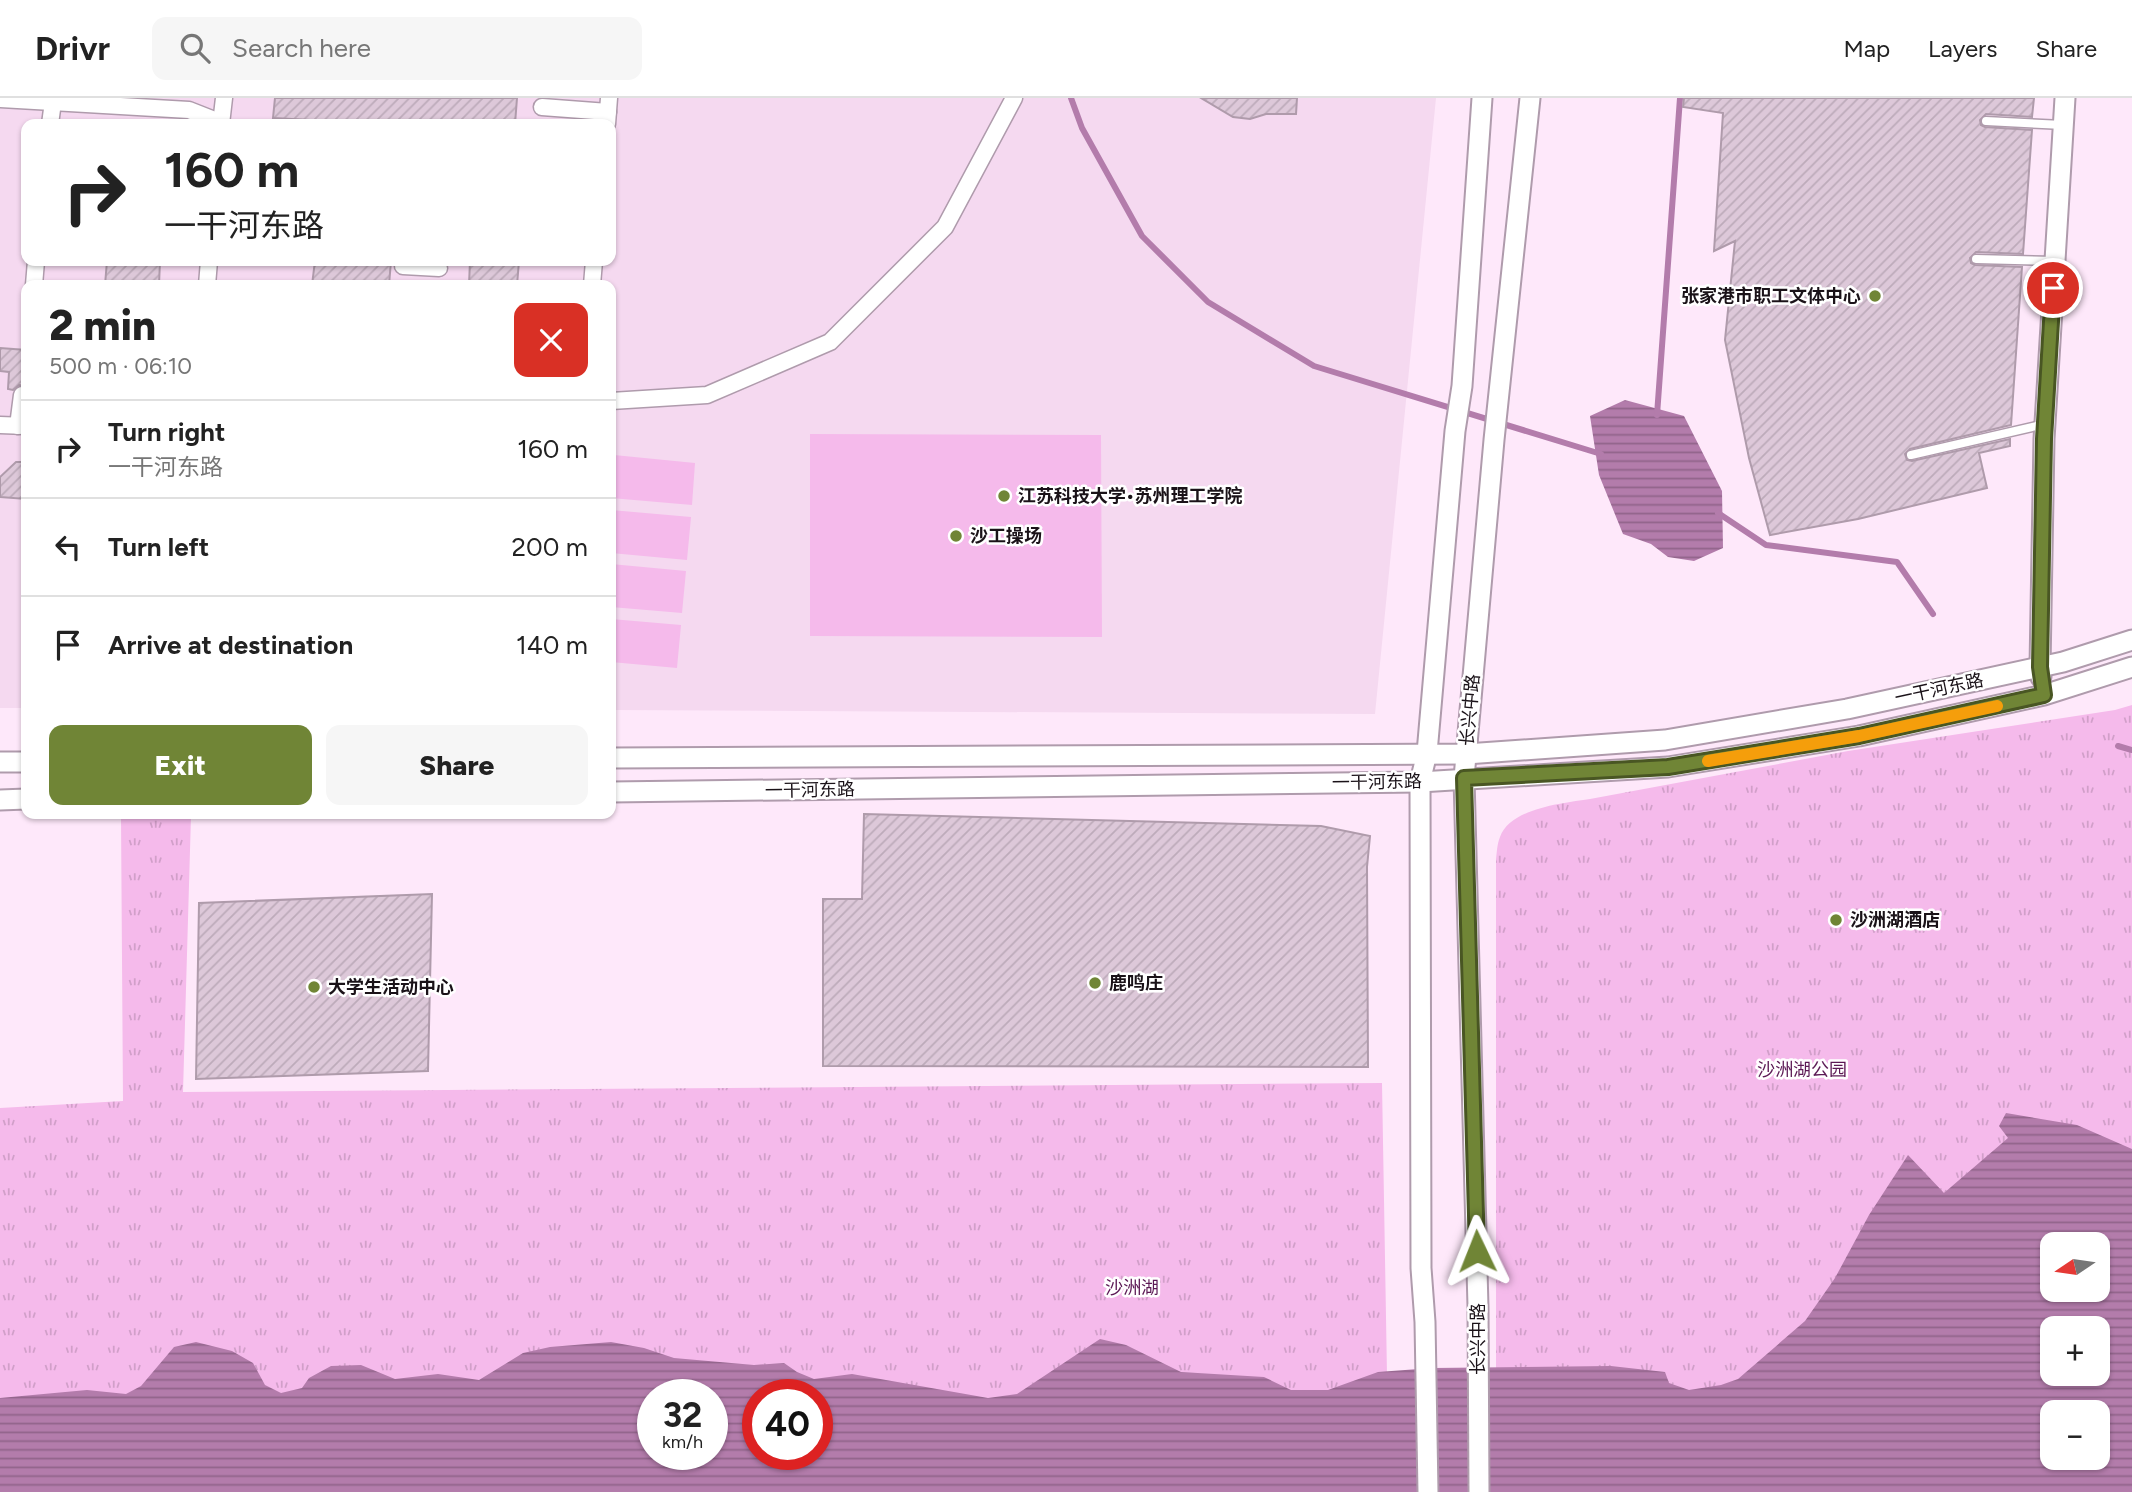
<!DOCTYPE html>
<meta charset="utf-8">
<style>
body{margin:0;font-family:Figtree,"Noto Sans SC",sans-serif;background:#f6f6f6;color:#222;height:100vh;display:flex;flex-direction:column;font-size:26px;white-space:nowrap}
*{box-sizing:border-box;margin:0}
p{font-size:23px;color:#767676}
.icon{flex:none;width:38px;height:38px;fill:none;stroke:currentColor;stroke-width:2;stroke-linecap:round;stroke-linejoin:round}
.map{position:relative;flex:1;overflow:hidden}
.drawer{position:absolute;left:21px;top:182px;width:595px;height:539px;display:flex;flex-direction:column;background:#fff;border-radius:14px;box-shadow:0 2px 5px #0004}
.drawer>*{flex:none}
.banner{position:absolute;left:21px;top:21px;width:595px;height:147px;border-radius:14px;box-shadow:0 2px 5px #0004;background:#fff;color:#222;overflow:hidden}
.needle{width:46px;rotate:257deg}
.controls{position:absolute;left:2040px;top:1134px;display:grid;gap:14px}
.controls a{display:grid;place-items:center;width:70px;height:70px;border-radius:14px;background:#fff;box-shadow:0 2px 5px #0004;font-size:35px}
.speed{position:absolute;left:637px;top:1281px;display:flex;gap:14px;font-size:35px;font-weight:700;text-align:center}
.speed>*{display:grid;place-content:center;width:91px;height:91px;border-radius:50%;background:#fff;box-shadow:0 2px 5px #0004;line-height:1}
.speed small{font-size:18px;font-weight:400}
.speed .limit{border:10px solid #d22;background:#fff;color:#111}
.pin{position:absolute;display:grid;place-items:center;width:60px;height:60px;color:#fff;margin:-30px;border:4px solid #fff;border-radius:50%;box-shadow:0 2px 7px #0007}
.me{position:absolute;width:77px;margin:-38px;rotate:358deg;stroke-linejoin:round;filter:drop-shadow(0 0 5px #0008)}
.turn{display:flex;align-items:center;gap:24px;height:147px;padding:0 28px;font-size:32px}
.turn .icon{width:91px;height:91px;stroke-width:2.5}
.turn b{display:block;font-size:49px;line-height:60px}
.round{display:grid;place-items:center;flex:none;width:74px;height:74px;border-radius:14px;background:#f6f6f6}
.overview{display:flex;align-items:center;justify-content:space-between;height:119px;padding:0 28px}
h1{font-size:42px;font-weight:800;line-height:52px}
.button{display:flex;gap:14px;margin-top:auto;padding:14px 28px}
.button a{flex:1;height:80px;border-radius:14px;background:#708536;color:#fff;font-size:28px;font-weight:800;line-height:80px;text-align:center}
.button a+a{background:#f6f6f6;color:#222}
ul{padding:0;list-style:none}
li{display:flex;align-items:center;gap:21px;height:98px;padding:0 28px;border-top:2px solid #e0e0e0}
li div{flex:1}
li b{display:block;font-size:26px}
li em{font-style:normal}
header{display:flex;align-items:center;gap:42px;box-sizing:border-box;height:98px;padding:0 35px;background:#fff;border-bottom:2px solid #e0e0e0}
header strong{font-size:33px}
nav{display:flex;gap:38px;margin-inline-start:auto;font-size:24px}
.search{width:490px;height:63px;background:#f6f6f6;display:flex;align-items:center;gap:18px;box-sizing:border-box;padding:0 24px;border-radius:14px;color:#767676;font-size:26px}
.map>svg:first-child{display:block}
</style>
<header>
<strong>Drivr</strong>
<div class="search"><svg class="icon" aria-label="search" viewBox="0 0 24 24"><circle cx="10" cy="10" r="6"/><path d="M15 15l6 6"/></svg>Search here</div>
<nav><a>Map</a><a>Layers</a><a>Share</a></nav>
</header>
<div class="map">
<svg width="2132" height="1394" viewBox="0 0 2132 1394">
<defs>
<pattern id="park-tufts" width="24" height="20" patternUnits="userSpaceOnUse" patternTransform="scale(1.75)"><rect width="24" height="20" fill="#f5baeb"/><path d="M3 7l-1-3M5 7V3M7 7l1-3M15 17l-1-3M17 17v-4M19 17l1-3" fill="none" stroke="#d19fc9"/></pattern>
<pattern id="water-rules" width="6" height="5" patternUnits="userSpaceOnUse" patternTransform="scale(1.75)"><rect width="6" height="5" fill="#b37cab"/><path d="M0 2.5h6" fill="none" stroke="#91648a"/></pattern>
<pattern id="building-hatch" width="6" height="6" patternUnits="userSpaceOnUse" patternTransform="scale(1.75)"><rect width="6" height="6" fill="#ddc8d9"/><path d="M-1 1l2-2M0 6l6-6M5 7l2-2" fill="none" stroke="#bdabba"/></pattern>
</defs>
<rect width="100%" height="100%" fill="#fee8fa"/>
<path fill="#f5d9f0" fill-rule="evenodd" d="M0 0H1436L1375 616 611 612V187H26V610H0ZM26 26H611V163H26Z"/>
<g fill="#f5baeb">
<polygon points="810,336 1101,337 1102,539 810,538"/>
<polygon points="614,357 695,365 692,407 611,400"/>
<polygon points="611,412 691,419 687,462 611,455"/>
<polygon points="611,466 686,473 682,515 611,509"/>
<polygon points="611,521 681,527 677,570 611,564"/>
</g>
<g fill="url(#park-tufts)" fill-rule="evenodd">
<path d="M2132 607V1394H1496V761C1497 754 1497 746 1500 739 1510 710 1564 705 1590 701L1848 653 2115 612ZM2053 1146H2098V1192H2053ZM2053 1230H2098V1276H2053ZM2053 1314H2098V1360H2053Z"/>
<path d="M191 718 183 994 1382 985 1389 1394H0V1010L123 1003 121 720ZM653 1297H712V1356H653ZM758 1297H817V1356H758Z"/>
</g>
<g fill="url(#water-rules)" fill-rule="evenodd">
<polygon points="1625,302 1684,318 1722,393 1723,450 1694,463 1668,459 1651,446 1623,436 1599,377 1590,318"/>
<path d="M2006 1015 2077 1027 2132 1051V1394H0V1300L87 1292 126 1296 141 1288 174 1249 196 1244 232 1253 253 1265 265 1287 281 1295 302 1290 309 1280 331 1268 361 1267 395 1281 438 1276 479 1282 523 1255 550 1249 611 1244 644 1250 674 1260 754 1267 784 1265 797 1274 814 1281 852 1276 988 1300 1017 1296 1100 1241 1126 1247 1181 1274 1264 1279 1291 1292H1328L1378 1274 1432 1270 1611 1268 1665 1274 1669 1285 1689 1292 1721 1287 1738 1281 1805 1223 1835 1180 1869 1117 1908 1057 1944 1095 2008 1040 1999 1028ZM2053 1146H2098V1192H2053ZM2053 1230H2098V1276H2053ZM653 1297H712V1356H653ZM758 1297H817V1356H758ZM2053 1314H2098V1360H2053Z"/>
</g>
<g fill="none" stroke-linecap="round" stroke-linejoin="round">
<g stroke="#b37cab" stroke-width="6">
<polyline points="1071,0 1082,30 1142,138 1208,204 1314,268 1601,356"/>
<polyline points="1657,317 1680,0"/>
<polyline points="1718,415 1766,447 1897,464 1933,516"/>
<polyline points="2118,648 2132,652"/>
</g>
</g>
<g fill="url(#building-hatch)" stroke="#af9bab" stroke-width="2">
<polygon points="275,0 517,0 515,26 327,26 328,23 273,20"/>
<polygon points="1201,0 1297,0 1296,16 1266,16 1250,21 1233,19"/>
<polygon points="1684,0 2034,0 2032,19 1986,16 1980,22 1981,27 1985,29 2032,32 2023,156 1976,154 1970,160 1971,165 1975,167 2022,169 2011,327 1910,351 1905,356 1907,362 1912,363 2010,341 2010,348 1979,355 1987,390 1858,421 1770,437 1749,360 1725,242 1735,143 1714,153 1723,15 1683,9"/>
<polygon points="107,163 160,163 159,187 105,187"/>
<polygon points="315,163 391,163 389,187 312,187"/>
<polygon points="470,163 519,163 517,187 469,187"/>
<polygon points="0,250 26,252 26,288 19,287 13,292 8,291 9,274 0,273"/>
<polygon points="16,364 26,364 26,401 0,399 0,379"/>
<polygon points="864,716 1321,728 1370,738 1367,769 1368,969 823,968 823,801 862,801"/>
<polygon points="432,796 428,973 196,981 199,805"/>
</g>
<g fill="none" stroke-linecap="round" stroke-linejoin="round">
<defs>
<g id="service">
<polyline points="1986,23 2063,27"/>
<polyline points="1976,161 2055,163"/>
<polyline points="1911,357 2045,326"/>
</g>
<g id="minor">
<polyline points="0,1 189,12 222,25"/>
<polyline points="542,9 608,14"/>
<polyline points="50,26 53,4"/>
<polyline points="221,26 224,0"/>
<polyline points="607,26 609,0"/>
<polyline points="403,168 439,170"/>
<polyline points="34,187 36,163"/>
<polyline points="207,187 209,163"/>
<polyline points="592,187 594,163"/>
<polyline points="611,303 707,297 830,244 945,129 1014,0"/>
<polyline points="0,327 26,328"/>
<polyline points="18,328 22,297"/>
</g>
<g id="tertiary">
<polyline points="2041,579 2040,569 2044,341 2065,0"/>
<polyline points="611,660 1466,656 1665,642 1847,611 2063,564 2132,542"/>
<polyline points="0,664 26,664"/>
<polyline points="611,694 1420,684 1668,669 1859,638 2044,597 2132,569"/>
<polyline points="0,702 26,701"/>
<polyline points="1428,1394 1425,1224 1421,1170 1420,684 1427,655 1455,333 1462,288 1482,0"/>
<polyline points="1479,1394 1478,1209 1464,680 1494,342 1530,0"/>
</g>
</defs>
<use href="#service" stroke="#af9bac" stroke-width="11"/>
<use href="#minor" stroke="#af9bac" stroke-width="19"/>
<use href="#tertiary" stroke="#af9bac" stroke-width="23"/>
<use href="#service" stroke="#fff" stroke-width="8"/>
<use href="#minor" stroke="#fff" stroke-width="16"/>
<use href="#tertiary" stroke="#fff" stroke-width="19"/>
</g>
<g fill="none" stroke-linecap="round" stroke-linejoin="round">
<defs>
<polyline id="route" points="1477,1153 1464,680 1668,669 1859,638 2044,597 2040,569 2044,341 2053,190"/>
</defs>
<use href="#route" stroke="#495623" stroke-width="18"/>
<use href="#route" stroke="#708536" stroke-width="12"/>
<polyline stroke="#f59e0b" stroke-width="12" points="1708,663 1859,638 1997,608"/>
</g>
<g fill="#708536" stroke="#fff" stroke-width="2.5">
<circle cx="1875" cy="198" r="7"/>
<circle cx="1004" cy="398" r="7"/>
<circle cx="956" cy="438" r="7"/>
<circle cx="1836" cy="822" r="7"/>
<circle cx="1095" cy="885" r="7"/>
<circle cx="314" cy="889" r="7"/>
</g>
<g text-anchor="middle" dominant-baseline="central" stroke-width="5" stroke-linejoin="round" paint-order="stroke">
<g font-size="18" font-weight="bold" fill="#1a1218" stroke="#fff" text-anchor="start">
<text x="1861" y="198" text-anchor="end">张家港市职工文体中心</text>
<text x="1018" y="398">江苏科技大学•苏州理工学院</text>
<text x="970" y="438">沙工操场</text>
<text x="1850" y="822">沙洲湖酒店</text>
<text x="1109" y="885">鹿鸣庄</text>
<text x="328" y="889">大学生活动中心</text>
</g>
<g font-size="18" fill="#1a1218" stroke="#fff">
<text transform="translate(1939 591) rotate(-12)">一干河东路</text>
<text transform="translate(1470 612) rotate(-85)">长兴中路</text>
<text transform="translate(1377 684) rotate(-1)">一干河东路</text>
<text transform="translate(810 692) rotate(-1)">一干河东路</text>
<text transform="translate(1478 1241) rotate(-90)">长兴中路</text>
</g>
<g font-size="18" fill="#5c1955" stroke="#fff">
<text x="1802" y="972">沙洲湖公园</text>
<text x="1132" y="1190">沙洲湖</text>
</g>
</g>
</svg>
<div class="controls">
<a><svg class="needle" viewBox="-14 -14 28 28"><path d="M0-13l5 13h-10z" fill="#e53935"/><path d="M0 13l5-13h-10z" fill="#767676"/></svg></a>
<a>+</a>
<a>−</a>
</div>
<div class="speed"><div>32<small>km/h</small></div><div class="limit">40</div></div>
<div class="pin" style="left:2053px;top:190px;background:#d93025"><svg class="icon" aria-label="arrive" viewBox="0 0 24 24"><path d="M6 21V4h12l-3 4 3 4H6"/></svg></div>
<svg class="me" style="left:1477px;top:1153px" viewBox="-20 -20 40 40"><path d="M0-17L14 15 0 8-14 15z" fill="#708536" stroke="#fff" stroke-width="4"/></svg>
<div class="banner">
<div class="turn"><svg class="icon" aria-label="right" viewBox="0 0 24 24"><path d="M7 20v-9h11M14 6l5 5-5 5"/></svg><div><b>160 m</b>一干河东路</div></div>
</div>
<section class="drawer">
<div class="overview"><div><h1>2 min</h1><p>500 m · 06:10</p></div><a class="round" style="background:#d93025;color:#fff"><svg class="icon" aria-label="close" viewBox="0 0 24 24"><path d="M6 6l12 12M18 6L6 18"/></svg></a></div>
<ul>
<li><svg class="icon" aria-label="right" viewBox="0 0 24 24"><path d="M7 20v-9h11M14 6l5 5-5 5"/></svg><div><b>Turn right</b><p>一干河东路</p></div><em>160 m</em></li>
<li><svg class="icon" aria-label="left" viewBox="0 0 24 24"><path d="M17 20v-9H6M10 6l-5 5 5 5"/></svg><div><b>Turn left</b></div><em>200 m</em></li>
<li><svg class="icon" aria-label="arrive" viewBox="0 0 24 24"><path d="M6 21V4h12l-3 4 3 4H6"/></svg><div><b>Arrive at destination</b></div><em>140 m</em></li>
</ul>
<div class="button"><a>Exit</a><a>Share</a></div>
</section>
</div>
